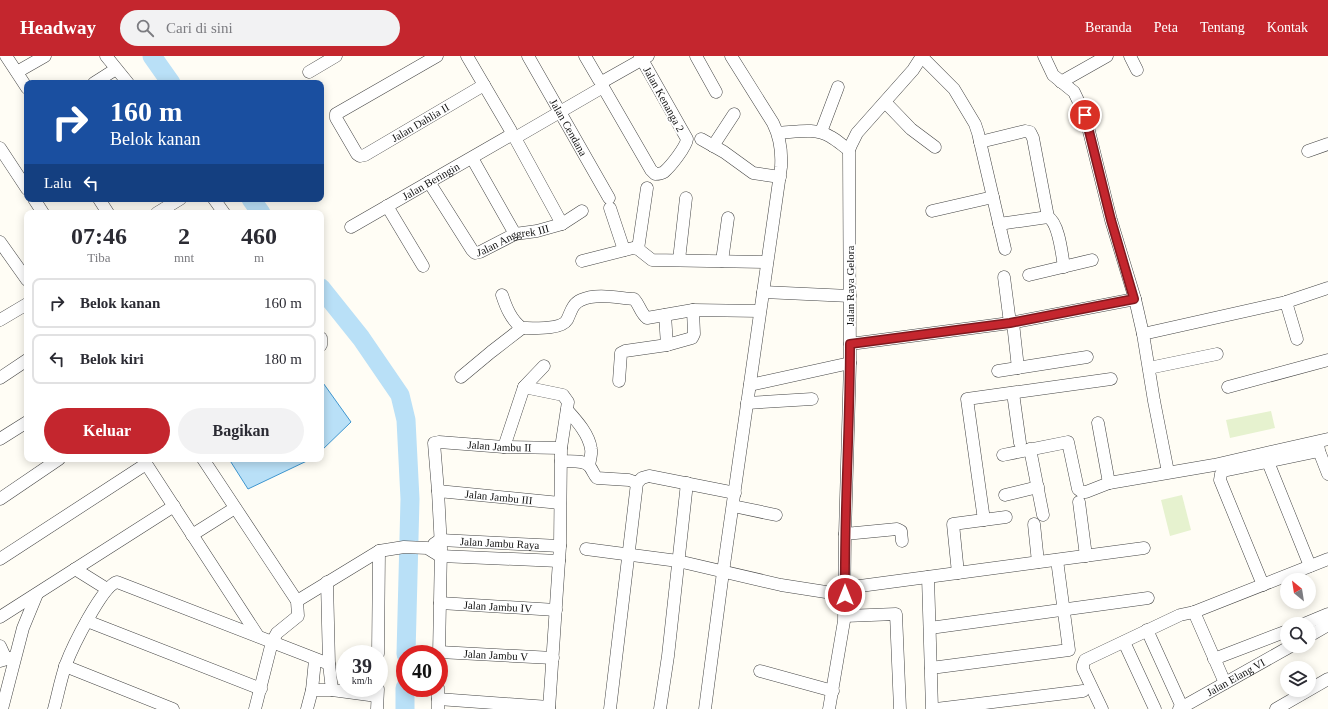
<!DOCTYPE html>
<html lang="id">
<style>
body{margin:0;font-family:"Times New Roman",serif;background:#f2f2f3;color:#2b2b33;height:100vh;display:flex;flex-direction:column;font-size:15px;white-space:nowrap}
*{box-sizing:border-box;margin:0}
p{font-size:13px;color:#7c7c81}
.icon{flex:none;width:22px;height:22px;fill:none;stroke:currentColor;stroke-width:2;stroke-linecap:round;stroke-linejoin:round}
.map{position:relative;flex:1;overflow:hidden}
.details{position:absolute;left:24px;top:154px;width:300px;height:252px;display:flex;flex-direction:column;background:#fff;border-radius:8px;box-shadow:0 2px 10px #0003}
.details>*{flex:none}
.top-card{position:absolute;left:24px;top:24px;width:300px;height:122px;border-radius:8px;box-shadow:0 2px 10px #0003;background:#1a4fa0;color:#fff;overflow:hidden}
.needle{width:26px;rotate:330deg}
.controls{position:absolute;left:1280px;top:517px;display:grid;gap:8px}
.controls a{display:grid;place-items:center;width:36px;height:36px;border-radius:50%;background:#fff;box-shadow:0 2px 10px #0003;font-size:20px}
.speed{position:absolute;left:336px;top:589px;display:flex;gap:8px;font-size:20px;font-weight:700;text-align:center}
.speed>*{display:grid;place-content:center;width:52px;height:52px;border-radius:50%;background:#fff;box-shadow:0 2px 10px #0003;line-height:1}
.speed small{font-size:10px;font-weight:400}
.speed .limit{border:6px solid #d22;background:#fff;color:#111}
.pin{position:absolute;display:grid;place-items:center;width:34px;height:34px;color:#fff;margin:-17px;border:2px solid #fff;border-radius:50%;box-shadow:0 1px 4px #0007}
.me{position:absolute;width:44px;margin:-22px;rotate:0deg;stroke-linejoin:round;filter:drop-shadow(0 0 3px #0008)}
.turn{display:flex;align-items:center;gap:14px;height:84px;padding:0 20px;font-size:18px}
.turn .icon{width:52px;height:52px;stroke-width:2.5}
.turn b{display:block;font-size:28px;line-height:34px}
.then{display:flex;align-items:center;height:38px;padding:0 20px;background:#0003;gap:8px;font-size:15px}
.eta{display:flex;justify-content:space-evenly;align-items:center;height:68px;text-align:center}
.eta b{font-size:24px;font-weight:600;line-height:28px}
.primary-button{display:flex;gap:8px;margin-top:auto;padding:8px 20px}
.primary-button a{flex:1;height:46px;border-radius:24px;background:#c4262e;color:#fff;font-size:16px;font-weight:600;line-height:46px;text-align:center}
.primary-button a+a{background:#f2f2f3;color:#2b2b33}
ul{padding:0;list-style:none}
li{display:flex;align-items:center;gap:12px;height:50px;margin:0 8px 6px;padding:0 12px;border:2px solid #e1e1e2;border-radius:8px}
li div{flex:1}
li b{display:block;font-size:15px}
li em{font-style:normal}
header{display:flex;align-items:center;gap:24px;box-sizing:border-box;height:56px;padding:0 20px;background:#c4262e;color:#fff}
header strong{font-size:19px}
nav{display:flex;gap:22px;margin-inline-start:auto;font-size:14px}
.search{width:280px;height:36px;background:#f2f2f3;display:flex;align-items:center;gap:10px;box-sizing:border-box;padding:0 14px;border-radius:22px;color:#7c7c81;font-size:15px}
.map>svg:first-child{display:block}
</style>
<header>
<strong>Headway</strong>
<div class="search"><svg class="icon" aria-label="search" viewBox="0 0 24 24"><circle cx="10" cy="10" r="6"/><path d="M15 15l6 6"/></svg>Cari di sini</div>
<nav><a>Beranda</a><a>Peta</a><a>Tentang</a><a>Kontak</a></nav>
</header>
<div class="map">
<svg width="1328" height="653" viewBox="0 0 1328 653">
<rect width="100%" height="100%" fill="#fffdf5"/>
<g fill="#e6f2cf">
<polygon points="1271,355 1275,372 1230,382 1226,364"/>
<polygon points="1182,439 1191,474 1170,480 1161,444"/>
</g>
<g fill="#b9e0f7" stroke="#3f96cf">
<polygon points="321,324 351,366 321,395"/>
<polygon points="229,403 311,403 248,433"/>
</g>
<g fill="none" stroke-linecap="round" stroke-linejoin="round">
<g stroke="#b9e0f7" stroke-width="19">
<polyline points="152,0 171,27"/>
<polyline points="251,143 261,157"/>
<polyline points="321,232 361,282 400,339 406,364 410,443 406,598"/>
<polyline points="405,653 405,632"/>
</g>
<defs>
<g id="minor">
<polyline points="6,0 27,32"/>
<polyline points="106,0 128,27"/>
<path id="s1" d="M437 0 336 58V62L357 98 360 100 365 99 484 29"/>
<polyline points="467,0 511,75 511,79 515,82 562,168"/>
<path id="s2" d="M528 0 609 142"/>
<path d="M585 0 599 24 602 26 603 31 651 114 655 118C658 118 661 118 664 116 671 110 686 91 687 83L640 0"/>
<polyline points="696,0 716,36"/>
<polyline points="1044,0 1053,19 1074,36 1085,59 1111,164 1135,243 1143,278 1154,345 1168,416"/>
<polyline points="1130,0 1137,14"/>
<polyline points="922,1 954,33 975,68 978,77 1005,193"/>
<polyline points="17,16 45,0"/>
<polyline points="309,16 336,0"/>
<polyline points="602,26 648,0"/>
<polyline points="1061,26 1107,0"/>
<polyline points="94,27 116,13"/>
<polyline points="885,46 911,73 935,91"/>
<polyline points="821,76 838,31"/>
<path d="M778 77C796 76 815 71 831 81 838 85 843 90 849 94"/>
<polyline points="515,82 603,31"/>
<polyline points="701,83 724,96 753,117 780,121"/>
<polyline points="980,86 1025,75 1030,76 1033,82 1048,161"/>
<polyline points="713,90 734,58"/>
<polyline points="0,92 27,133"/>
<polyline points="1308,95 1328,88"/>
<polyline points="472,102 515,178"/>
<path id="s3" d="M429 126 472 194 475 197 480 196 515 178 537 175 562 168 582 155"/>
<polyline points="34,143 43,157"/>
<polyline points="99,143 108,157"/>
<polyline points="214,143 224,157"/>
<polyline points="387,150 423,210"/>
<polyline points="610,152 624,194"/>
<polyline points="932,155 993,141"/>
<polyline points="157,157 180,143"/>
<path d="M999 168 1048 161C1059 167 1062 199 1064 211"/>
<path id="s4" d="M351 171 511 79"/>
<polyline points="0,186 27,224"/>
<polyline points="638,193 647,132"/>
<polyline points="679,204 686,142"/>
<polyline points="582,205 633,192 638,193 652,204 767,206"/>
<polyline points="722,205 728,162"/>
<polyline points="1029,219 1092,204"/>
<polyline points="1004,221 1010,267"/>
<polyline points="763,236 850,240"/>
<path d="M502 239C506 251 511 264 522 272 533 272 561 274 567 264 571 256 572 248 581 244 597 237 618 242 634 243 639 248 641 258 647 262L693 254 760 255"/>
<polyline points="1286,246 1297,283"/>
<polyline points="665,259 667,289"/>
<polyline points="0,264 27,248"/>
<polyline points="1013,267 1018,312"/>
<polyline points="1143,278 1286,246 1328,232"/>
<polyline points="321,282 321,289"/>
<polyline points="850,288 1010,267 1135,243"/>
<polyline points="1149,312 1217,298"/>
<polyline points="998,315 1087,301"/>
<polyline points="461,321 491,296 522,272"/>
<polyline points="0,322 27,304"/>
<polyline points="619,325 621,297 625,295 667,289 692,282 694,278 693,254"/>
<polyline points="750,329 850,307"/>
<polyline points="524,331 563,339 568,346 561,392 560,490 549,653"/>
<polyline points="1228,331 1328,304"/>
<polyline points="1013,337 1020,387"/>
<polyline points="747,347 812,343"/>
<path d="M567 354C576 364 589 378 591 393 592 397 590 404 589 409"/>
<polyline points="1098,367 1109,427"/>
<polyline points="0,383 27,366"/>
<polyline points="1318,387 1319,395 1328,418"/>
<polyline points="504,391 524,331 544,310"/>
<polyline points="1030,393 1043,459"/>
<polyline points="1003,399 1068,386 1078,433 1082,436 1086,436 1109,427 1214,409 1328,383"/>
<polyline points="143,403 258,580"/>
<polyline points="203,403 297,545 298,560 277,577 272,586 255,653"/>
<path d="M561 405C570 406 585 403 590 411 593 415 594 419 597 422L629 424 637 427"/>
<polyline points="1268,406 1310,510"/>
<path id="s5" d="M438 435 560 447"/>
<polyline points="1005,439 1038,431"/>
<polyline points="0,443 59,403"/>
<polyline points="1079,446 1086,500"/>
<polyline points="733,450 776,459"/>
<polyline points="984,464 967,343 1111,323"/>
<polyline points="1034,468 1038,506"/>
<polyline points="845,478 897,473 901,475 902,485"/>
<polyline points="192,479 235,452"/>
<path id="s6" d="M434 488 440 484 560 490"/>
<polyline points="586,493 678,505 781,529 845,539"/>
<polyline points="0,503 146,408"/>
<polyline points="75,513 107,533"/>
<polyline points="958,517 953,468 1006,461"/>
<polyline points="928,521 932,653"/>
<polyline points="327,526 329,608 332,634"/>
<polyline points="1263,529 1220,424 1221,418 1223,415 1319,395"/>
<polyline points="845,532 1144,492"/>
<polyline points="297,545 379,495 404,491 427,492 440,500 559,505"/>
<path id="s7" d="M440 547 556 554"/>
<polyline points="845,560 896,558 900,653"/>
<polyline points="0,561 174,450"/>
<polyline points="87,565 261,633"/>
<polyline points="1304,568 1328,558"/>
<polyline points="930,572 1148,542"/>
<polyline points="1147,574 1182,651"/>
<polyline points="1309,580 1328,569"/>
<polyline points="1124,586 1155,653"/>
<polyline points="0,590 6,603"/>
<path id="s8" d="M439 596 553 602"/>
<polyline points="378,598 379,495"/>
<path id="s9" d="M439 598 441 492 438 435 434 387 439 386 504 391 561 392"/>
<polyline points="1214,603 1287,575"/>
<polyline points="0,605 14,601"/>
<polyline points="65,610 173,653"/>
<polyline points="931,612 1069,594 1057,504"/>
<polyline points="760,615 833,635"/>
<polyline points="1225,627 1194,556 1328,503"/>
<polyline points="438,632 438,653"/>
<polyline points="312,634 332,634 377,640"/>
<polyline points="438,643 549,651"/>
<polyline points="2,653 23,572 37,538"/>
<path d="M54 653C58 638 61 622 66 608 72 592 102 530 117 526L329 608"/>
<polyline points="307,653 312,634 315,604"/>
<polyline points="377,653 378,633"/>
<polyline points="610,653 637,427 642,422 649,420 735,437"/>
<polyline points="660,653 668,600 687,427"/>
<path d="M705 653 723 516 781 111C782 96 780 81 773 67L731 0"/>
<polyline points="829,653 844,565 845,478 850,307 849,94 851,89 857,77 913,14 922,0"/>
<polyline points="936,653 1083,635"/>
<polyline points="1102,653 1083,613 1083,609 1085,604 1180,559 1194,556"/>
<path id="s10" d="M1179 653 1291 590"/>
<polyline points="1276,653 1328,623"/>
</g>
</defs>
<use href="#minor" stroke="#444" stroke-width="13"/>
<use href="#minor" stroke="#fff" stroke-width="12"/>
</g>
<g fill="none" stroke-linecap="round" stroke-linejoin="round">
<defs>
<path id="route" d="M845 539C844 456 850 372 850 288L1010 267 1134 243 1111 164 1085 59"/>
</defs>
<use href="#route" stroke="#7f191e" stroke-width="10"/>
<use href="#route" stroke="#c4262e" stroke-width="7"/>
</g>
<g text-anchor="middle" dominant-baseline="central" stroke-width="4" stroke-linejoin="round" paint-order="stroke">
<g font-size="11" fill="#111" stroke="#fff">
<text transform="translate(664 43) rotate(61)">Jalan Kenanga 2</text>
<text stroke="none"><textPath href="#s1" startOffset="235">Jalan Dahlia II</textPath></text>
<text stroke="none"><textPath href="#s2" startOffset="82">Jalan Cendana</textPath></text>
<text stroke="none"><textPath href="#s4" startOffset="92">Jalan Beringin</textPath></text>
<text stroke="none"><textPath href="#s3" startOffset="125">Jalan Anggrek III</textPath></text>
<text transform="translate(850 230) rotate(-90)">Jalan Raya Gelora</text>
<text stroke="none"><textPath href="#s9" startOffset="277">Jalan Jambu II</textPath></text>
<text stroke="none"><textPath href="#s5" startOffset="61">Jalan Jambu III</textPath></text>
<text stroke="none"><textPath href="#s6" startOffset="67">Jalan Jambu Raya</textPath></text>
<text stroke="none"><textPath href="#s7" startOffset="58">Jalan Jambu IV</textPath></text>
<text stroke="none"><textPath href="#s8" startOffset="57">Jalan Jambu V</textPath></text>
<text stroke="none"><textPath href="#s10" startOffset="65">Jalan Elang VI</textPath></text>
</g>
</g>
</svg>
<div class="controls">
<a><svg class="needle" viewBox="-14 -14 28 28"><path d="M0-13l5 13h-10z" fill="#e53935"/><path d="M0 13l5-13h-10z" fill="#7c7c81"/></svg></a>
<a><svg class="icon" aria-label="search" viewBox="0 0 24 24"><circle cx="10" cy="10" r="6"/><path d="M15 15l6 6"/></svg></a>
<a><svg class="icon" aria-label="layers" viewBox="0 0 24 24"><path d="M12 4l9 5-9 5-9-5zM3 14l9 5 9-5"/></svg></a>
</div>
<div class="speed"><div>39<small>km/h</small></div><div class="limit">40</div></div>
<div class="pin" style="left:1085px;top:59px;background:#d93025"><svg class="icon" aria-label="arrive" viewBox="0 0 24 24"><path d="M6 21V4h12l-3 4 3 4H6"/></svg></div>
<svg class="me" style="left:845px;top:539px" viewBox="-20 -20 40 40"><circle r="17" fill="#c4262e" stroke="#fff" stroke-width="3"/><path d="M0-11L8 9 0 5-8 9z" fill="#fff"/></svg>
<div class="top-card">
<div class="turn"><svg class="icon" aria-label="right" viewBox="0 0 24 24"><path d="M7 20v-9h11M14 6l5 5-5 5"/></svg><div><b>160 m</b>Belok kanan</div></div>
<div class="then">Lalu<svg class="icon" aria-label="left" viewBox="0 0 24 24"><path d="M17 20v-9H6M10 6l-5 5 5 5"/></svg></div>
</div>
<section class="details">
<div class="eta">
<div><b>07:46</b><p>Tiba</p></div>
<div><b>2</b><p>mnt</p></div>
<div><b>460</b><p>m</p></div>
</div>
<ul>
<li><svg class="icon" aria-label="right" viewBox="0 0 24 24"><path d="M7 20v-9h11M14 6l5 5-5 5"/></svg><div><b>Belok kanan</b></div><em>160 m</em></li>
<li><svg class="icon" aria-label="left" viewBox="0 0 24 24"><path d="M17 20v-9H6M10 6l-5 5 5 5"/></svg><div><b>Belok kiri</b></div><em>180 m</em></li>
</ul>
<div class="primary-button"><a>Keluar</a><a>Bagikan</a></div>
</section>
</div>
